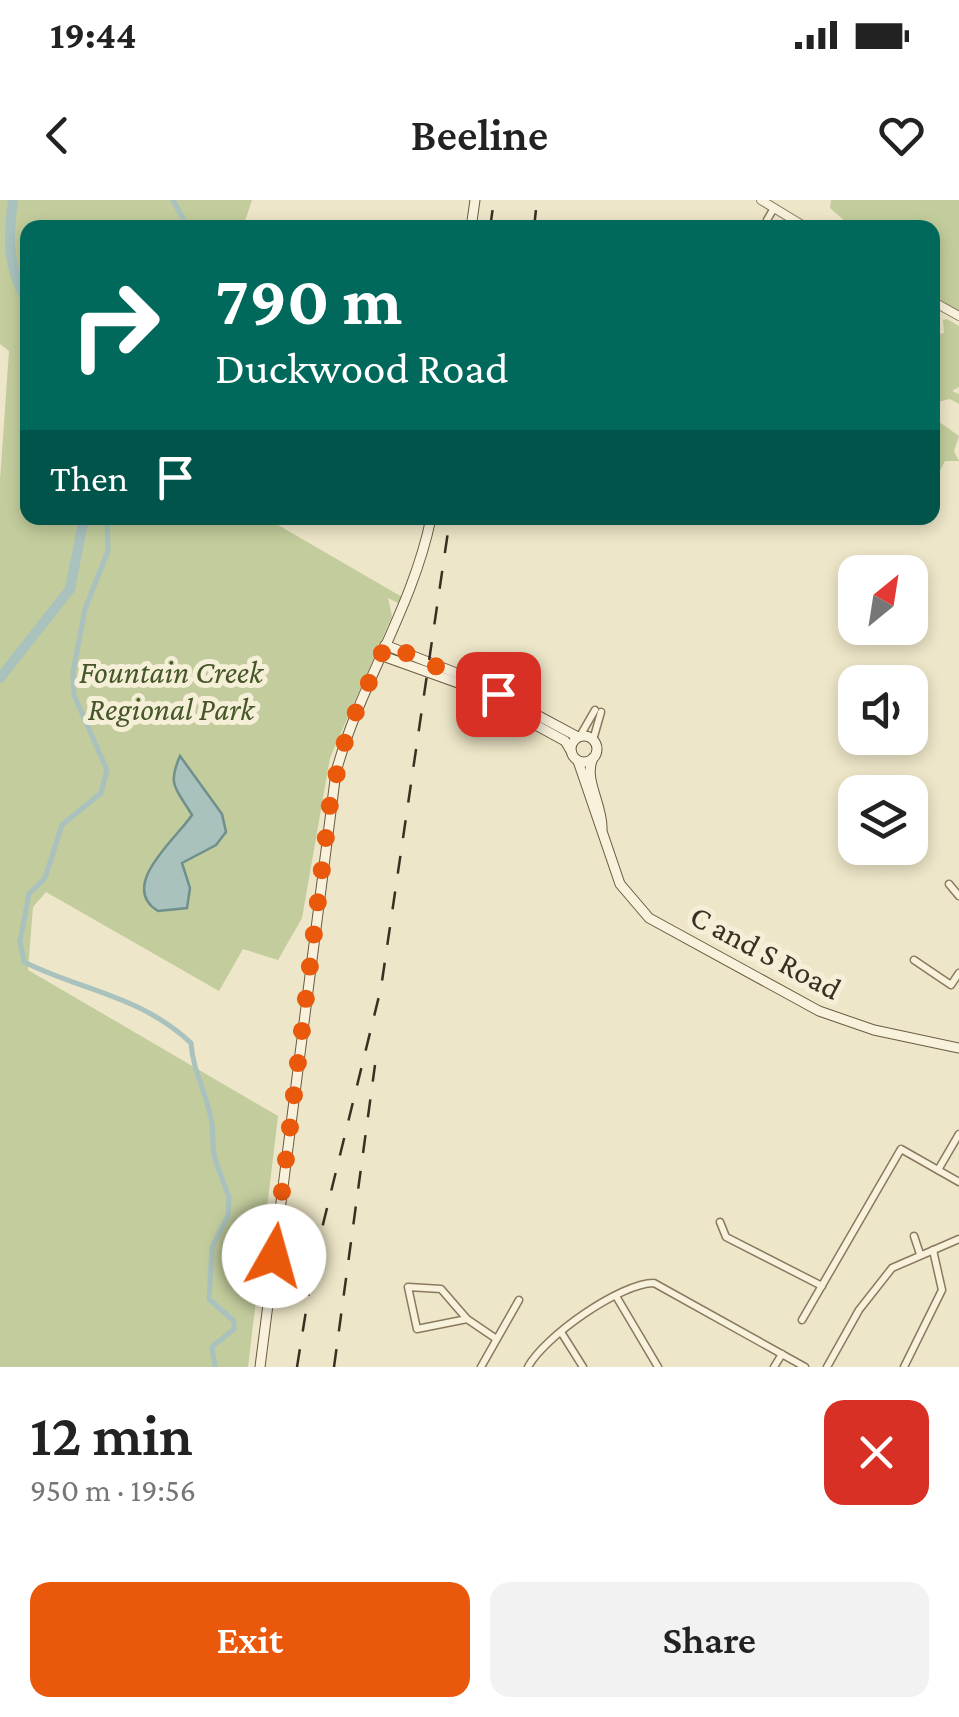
<!DOCTYPE html>
<meta charset="utf-8">
<style>
body{margin:0;font-family:"Crimson Pro",serif;background:#f2f2f2;color:#222;height:100vh;display:flex;flex-direction:column;font-size:38px;white-space:nowrap}
*{box-sizing:border-box;margin:0}
p{font-size:32px;color:#767676}
.icon{flex:none;width:55px;height:55px;fill:none;stroke:currentColor;stroke-width:2;stroke-linecap:round;stroke-linejoin:round}
.map{position:relative;height:1167px;overflow:hidden}
.sheet{display:flex;flex-direction:column;background:#fff;flex:1}
.sheet>*{flex:none}
.banner{position:absolute;left:20px;top:20px;width:920px;height:305px;border-radius:20px;box-shadow:0 5px 15px #0003;background:#00695c;color:#fff;overflow:hidden}
.needle{width:65px;rotate:30deg}
.tools{position:absolute;left:838px;top:355px;display:grid;gap:20px}
.tools a{display:grid;place-items:center;width:90px;height:90px;border-radius:20px;background:#fff;box-shadow:0 5px 15px #0003;font-size:50px}
.pin{position:absolute;display:grid;place-items:center;width:85px;height:85px;color:#fff;margin:-42px;border-radius:20px;box-shadow:0 5px 15px #0006}
.me{position:absolute;width:110px;margin:-55px;rotate:7deg;stroke-linejoin:round;filter:drop-shadow(0 0 8px #0008)}
.turn{display:flex;align-items:center;gap:35px;height:210px;padding:0 30px;font-size:45px}
.turn .icon{width:130px;height:130px;stroke-width:2.5}
.turn b{display:block;font-size:70px;line-height:85px}
.then{display:flex;align-items:center;height:95px;padding:0 30px;background:#0003;gap:20px;font-size:38px}
.round{display:grid;place-items:center;flex:none;width:105px;height:105px;border-radius:20px;background:#f2f2f2}
.headline{display:flex;align-items:center;justify-content:space-between;height:170px;padding:0 30px}
h1{font-size:60px;font-weight:600;line-height:75px}
.cta{display:flex;gap:20px;margin-top:auto;padding:20px 30px}
.cta a{flex:1;height:115px;border-radius:20px;background:#ea580c;color:#fff;font-size:40px;font-weight:600;line-height:115px;text-align:center}
.cta a+a{background:#f2f2f2;color:#222}
.status{display:flex;justify-content:space-between;align-items:center;height:70px;padding:0 50px;background:#fff;direction:ltr}
.status svg{height:28px;fill:currentColor}
header{display:flex;justify-content:space-between;align-items:center;height:130px;padding:0 30px;background:#fff;font-size:45px;font-weight:600}
.map>svg:first-child{display:block}
</style>
<div class="status"><b>19:44</b><svg viewBox="0 0 49 12"><path d="M0 12V9h3v3zM5 12V6h3v6zM10 12V3h3v9zM15 12V0h3v12zM26 1h20v11H26zM47 4h2v5h-2z"/></svg></div>
<header><svg class="icon" aria-label="back" viewBox="0 0 24 24"><path d="M15 5l-7 7 7 7"/></svg>Beeline<svg class="icon" aria-label="heart" viewBox="0 0 24 24"><path d="M12 20l-8-8c-3-5 5-10 8-4 3-6 11-1 8 4z"/></svg></header>
<div class="map">
<svg width="959" height="1167" viewBox="0 0 959 1167">
<rect width="100%" height="100%" fill="#ede6c8"/>
<g fill="#c2cc9c">
<polygon points="0,0 252,0 243,27 28,28 28,318 266,318 402,397 400,404 388,398 392,416 330,558 302,718 278,760 243,749 219,791 46,692 33,707 28,770 278,916 248,1167 0,1167 0,280 9,151 0,144"/>
<polygon points="831,0 959,0 959,111 933,96 932,28 852,27 830,8"/>
<polygon points="947,119 959,126 959,187 952,191 959,194 959,204 950,199 933,203 935,219 959,236 954,251 959,261 945,261 933,284 932,143 935,142 934,125 939,134 944,133 943,120"/>
</g>
<path fill="#a9c2bd" stroke="#70908b" stroke-width="2.5" d="M180 556 222 614 226 632 216 645 182 663 190 688 187 708 158 711C117 686 178 637 192 615 176 588 167 586 180 556Z"/>
<g fill="none" stroke-linecap="round" stroke-linejoin="round">
<g stroke="#a9c2bd" stroke-width="5">
<polyline points="173,0 188,28"/>
<path d="M107 318 108 351 85 409 73 472 74 495 107 570 101 593 62 625 45 678 29 694 20 741 24 762C83 791 141 796 191 843 193 873 208 895 212 924 214 940 211 950 217 965"/>
<polyline points="215,1167 212,1147 234,1129 234,1121 209,1099 212,1047 228,1015 229,997 218,968"/>
</g>
<g stroke="#a9c2bd" stroke-width="10">
<path d="M13 0C8 39 7 68 28 103"/>
<polyline points="0,478 70,389 84,318"/>
</g>
<defs>
<g id="minor">
<polyline points="767,20 774,8"/>
<polyline points="580,536 595,510"/>
<polyline points="593,540 601,512"/>
<polyline points="949,684 959,696"/>
<polyline points="914,760 951,785 959,773"/>
<polyline points="938,970 959,934"/>
<polyline points="720,1022 726,1037 822,1086"/>
<polyline points="914,1036 920,1054"/>
<polyline points="616,1096 658,1167"/>
<polyline points="467,1119 441,1089 408,1087 417,1129 467,1119 495,1138"/>
<polyline points="802,1120 901,949 959,982"/>
<polyline points="561,1132 583,1167"/>
<polyline points="481,1167 519,1100"/>
<path d="M528 1167C544 1137 620 1083 654 1083L805 1167"/>
<polyline points="774,1167 782,1154"/>
<polyline points="827,1167 859,1110 892,1068 959,1039"/>
<polyline points="904,1167 942,1090 933,1050"/>
</g>
<g id="tertiary">
<polyline points="761,0 807,28"/>
<polyline points="932,101 959,116"/>
</g>
<g id="secondary">
<polyline points="471,28 475,0"/>
<polyline points="385,445 464,476 578,537"/>
<polyline points="380,455 461,484 565,541 571,551"/>
<circle cx="584" cy="549" r="13"/>
<path d="M593 558C583 579 603 605 602 629"/>
<polyline points="578,561 620,684 649,718 819,811 874,830 959,848"/>
<path d="M260 1167 336 572C360 484 413 407 431 318"/>
</g>
</defs>
<use href="#minor" stroke="#89795e" stroke-width="9"/>
<use href="#tertiary" stroke="#89795e" stroke-width="10"/>
<use href="#secondary" stroke="#6b5a41" stroke-width="11"/>
<use href="#minor" stroke="#f8f2dc" stroke-width="6"/>
<use href="#tertiary" stroke="#f8f2dc" stroke-width="8"/>
<use href="#secondary" stroke="#f8f2dc" stroke-width="9"/>
<g stroke="#3a2f21" stroke-width="2.5" stroke-dasharray="18 18" stroke-linecap="butt">
<polyline points="490,28 494,0"/>
<polyline points="534,28 537,0"/>
<polyline points="297,1167 314,1061 381,788 450,318"/>
<polyline points="334,1167 375,865"/>
</g>
</g>
<g fill="none" stroke-linecap="round" stroke-linejoin="round">
<polyline stroke="#ea580c" stroke-width="18" stroke-dasharray="0 32.4" points="274,1056 331,596 348,530 386,444 498,494"/>
</g>
<g text-anchor="middle" dominant-baseline="central" stroke-width="10" stroke-linejoin="round" paint-order="stroke">
<g font-size="32" font-style="italic" fill="#465628" stroke="#f5efd8">
<text x="171" y="472">Fountain Creek<tspan x="171" dy="37">Regional Park</tspan></text>
</g>
<g font-size="32" fill="#3a2f21" stroke="#f5efd8">
<text transform="translate(766 752) rotate(28)">C and S Road</text>
</g>
</g>
</svg>
<div class="tools">
<a><svg class="needle" viewBox="-14 -14 28 28"><path d="M0-13l5 13h-10z" fill="#e53935"/><path d="M0 13l5-13h-10z" fill="#767676"/></svg></a>
<a><svg class="icon" aria-label="sound" viewBox="0 0 24 24"><path d="M4 9h4l5-4v14l-5-4H4zM17 9q2 3 0 6"/></svg></a>
<a><svg class="icon" aria-label="layers" viewBox="0 0 24 24"><path d="M12 4l9 5-9 5-9-5zM3 14l9 5 9-5"/></svg></a>
</div>
<div class="pin" style="left:498px;top:494px;background:#d93025"><svg class="icon" aria-label="arrive" viewBox="0 0 24 24"><path d="M6 21V4h12l-3 4 3 4H6"/></svg></div>
<svg class="me" style="left:274px;top:1056px" viewBox="-20 -20 40 40"><circle r="19" fill="#fff"/><path d="M0-13L10 11 0 6-10 11z" fill="#ea580c"/></svg>
<div class="banner">
<div class="turn"><svg class="icon" aria-label="right" viewBox="0 0 24 24"><path d="M7 20v-9h11M14 6l5 5-5 5"/></svg><div><b>790 m</b>Duckwood Road</div></div>
<div class="then">Then<svg class="icon" aria-label="arrive" viewBox="0 0 24 24"><path d="M6 21V4h12l-3 4 3 4H6"/></svg></div>
</div>
</div>
<section class="sheet">
<div class="headline"><div><h1>12 min</h1><p>950 m · 19:56</p></div><a class="round" style="background:#d93025;color:#fff"><svg class="icon" aria-label="close" viewBox="0 0 24 24"><path d="M6 6l12 12M18 6L6 18"/></svg></a></div>
<div class="cta"><a>Exit</a><a>Share</a></div>
</section>
